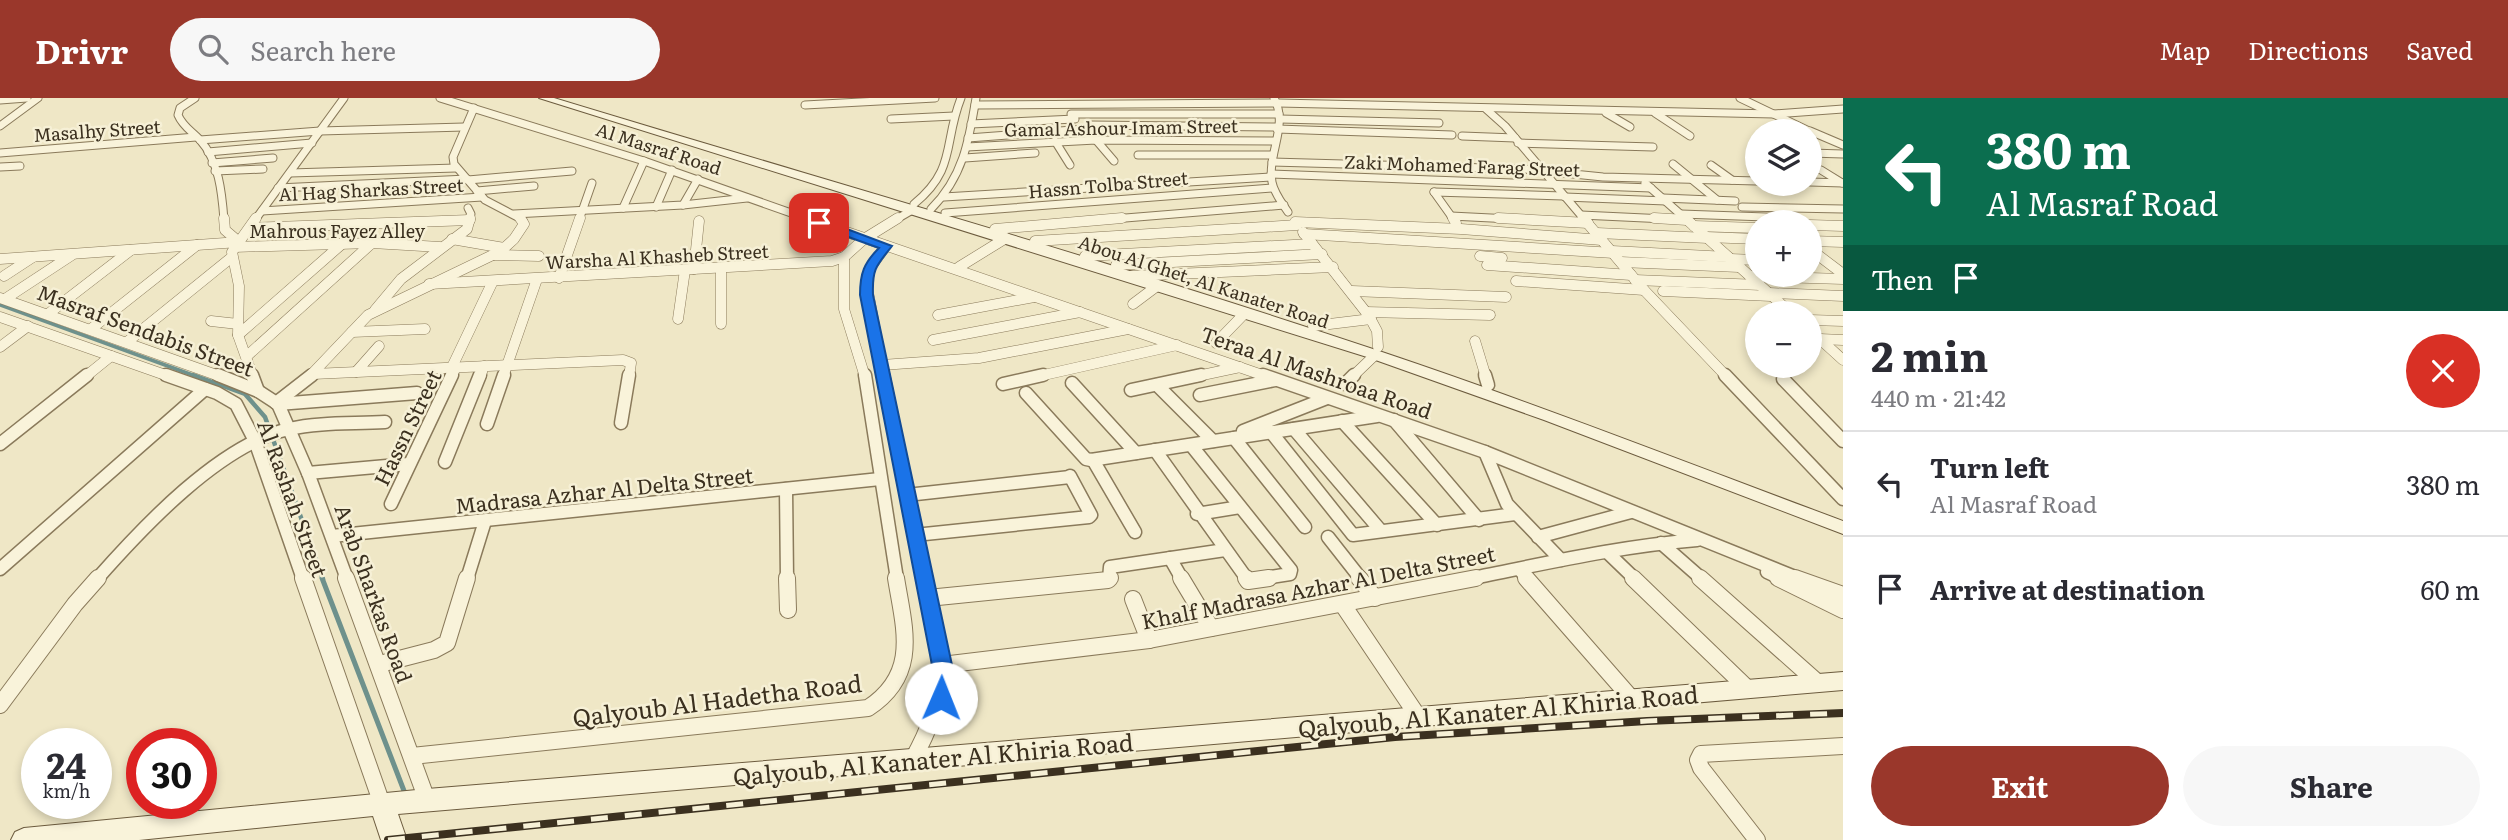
<!DOCTYPE html>
<meta charset="utf-8">
<style>
body{margin:0;font-family:Literata,serif;background:#f7f7f7;color:#2b2b33;height:100vh;display:flex;flex-direction:column;font-size:26px;white-space:nowrap}
*{box-sizing:border-box;margin:0}
p{font-size:23px;color:#7c7c81}
.icon{flex:none;width:38px;height:38px;fill:none;stroke:currentColor;stroke-width:2;stroke-linecap:round;stroke-linejoin:round}
.map{position:relative;flex:1;overflow:hidden}
.panel{display:flex;flex-direction:column;background:#fff;width:665px}
.panel>*{flex:none}
.banner{background:#0b6e4f;color:#fff;overflow:hidden}
.buttons{position:absolute;left:1745px;top:21px;display:grid;gap:14px}
.buttons a{display:grid;place-items:center;width:77px;height:77px;border-radius:50%;background:#fff;box-shadow:0 4px 10px #0003;font-size:35px}
.speed{position:absolute;left:21px;top:630px;display:flex;gap:14px;font-size:35px;font-weight:700;text-align:center}
.speed>*{display:grid;place-content:center;width:91px;height:91px;border-radius:50%;background:#fff;box-shadow:0 4px 10px #0003;line-height:1}
.speed small{font-size:18px;font-weight:400}
.speed .limit{border:10px solid #d22;background:#fff;color:#111}
.pin{position:absolute;display:grid;place-items:center;width:60px;height:60px;color:#fff;margin:-30px;border-radius:14px;box-shadow:0 4px 10px #0006}
.me{position:absolute;width:77px;margin:-38px;rotate:1deg;stroke-linejoin:round;filter:drop-shadow(0 0 5px #0008)}
.turn{display:flex;align-items:center;gap:24px;height:147px;padding:0 28px;font-size:32px}
.turn .icon{width:91px;height:91px;stroke-width:2.5}
.turn b{display:block;font-size:49px;line-height:60px}
.then{display:flex;align-items:center;height:66px;padding:0 28px;background:#0003;gap:14px;font-size:26px}
.round{display:grid;place-items:center;flex:none;width:74px;height:74px;border-radius:37px;background:#f7f7f7}
.head{display:flex;align-items:center;justify-content:space-between;height:119px;padding:0 28px}
h1{font-size:42px;font-weight:700;line-height:52px}
.action{display:flex;gap:14px;margin-top:auto;padding:14px 28px}
.action a{flex:1;height:80px;border-radius:42px;background:#9a372b;color:#fff;font-size:28px;font-weight:700;line-height:80px;text-align:center}
.action a+a{background:#f7f7f7;color:#2b2b33}
ul{padding:0;list-style:none}
li{display:flex;align-items:center;gap:21px;height:105px;padding:0 28px;border-top:2px solid #e1e1e2}
li div{flex:1}
li b{display:block;font-size:26px}
li em{font-style:normal}
header{display:flex;align-items:center;gap:42px;box-sizing:border-box;height:98px;padding:0 35px;background:#9a372b;color:#fff}
header strong{font-size:33px}
nav{display:flex;gap:38px;margin-inline-start:auto;font-size:24px}
.search{width:490px;height:63px;background:#f7f7f7;display:flex;align-items:center;gap:18px;box-sizing:border-box;padding:0 24px;border-radius:38px;color:#7c7c81;font-size:26px}
main{display:flex;flex:1;min-height:0}
.map>svg:first-child{display:block}
</style>
<header>
<strong>Drivr</strong>
<div class="search"><svg class="icon" aria-label="search" viewBox="0 0 24 24"><circle cx="10" cy="10" r="6"/><path d="M15 15l6 6"/></svg>Search here</div>
<nav><a>Map</a><a>Directions</a><a>Saved</a></nav>
</header>
<main>
<div class="map">
<svg width="1843" height="742" viewBox="0 0 1843 742">
<rect width="100%" height="100%" fill="#efe7c6"/>
<g fill="none" stroke-linecap="round" stroke-linejoin="round">
<polyline stroke="#6e918c" stroke-width="3.5" points="0,207 198,279"/>
<polyline stroke="#6e918c" stroke-width="4.5" points="193,277 245,296 265,319 323,481"/>
<polyline stroke="#6e918c" stroke-width="5" points="322,480 406,698"/>
<defs>
<g id="street-far3">
<path d="M195 0 180 10 178 17C183 29 192 33 200 42 219 63 222 95 224 122"/>
<polyline points="440,0 644,63 811,122"/>
<path d="M1274 0C1289 27 1267 56 1272 84 1274 95 1282 105 1288 114"/>
<polyline points="1740,0 1809,33"/>
<polyline points="0,2 27,0"/>
<polyline points="805,7 935,0"/>
<polyline points="975,7 1278,5 1774,16 1843,11"/>
<polyline points="474,10 453,59 454,66 485,102 523,122"/>
<polyline points="1486,11 1505,28 1585,122"/>
<polyline points="1606,15 1630,29"/>
<polyline points="1655,15 1690,38"/>
<polyline points="1071,16 1279,16"/>
<polyline points="891,21 954,18"/>
<polyline points="1280,21 1439,25"/>
<polyline points="971,26 1075,21"/>
<polyline points="1090,27 1278,29"/>
<polyline points="0,28 38,0"/>
<polyline points="1277,31 1452,37"/>
<polyline points="1810,33 1843,47"/>
<polyline points="1462,38 1515,40"/>
<polyline points="968,40 1086,31"/>
<polyline points="200,42 320,33 464,29"/>
<polyline points="1096,42 1114,63"/>
<polyline points="1055,43 1070,67"/>
<polyline points="1518,45 1653,49"/>
<polyline points="967,49 1096,42 1275,43"/>
<polyline points="208,54 312,45"/>
<polyline points="0,55 196,39"/>
<polyline points="1810,55 1843,56"/>
<polyline points="1138,57 1273,57"/>
<polyline points="965,60 1035,55"/>
<polyline points="1272,64 1523,71 1603,79 1757,83"/>
<polyline points="212,65 273,60"/>
<polyline points="1673,66 1717,102"/>
<polyline points="1711,67 1732,82"/>
<polyline points="0,69 20,68"/>
<polyline points="1821,72 1842,85"/>
<polyline points="215,73 263,71"/>
<polyline points="290,75 456,70"/>
<polyline points="1271,76 1651,90"/>
<polyline points="468,82 572,73"/>
<polyline points="1810,84 1843,85"/>
<polyline points="1645,85 1687,122"/>
<polyline points="278,90 467,81"/>
<polyline points="477,93 534,88"/>
<polyline points="1434,94 1563,98"/>
<polyline points="1434,94 1454,122"/>
<polyline points="944,99 1271,79"/>
<polyline points="1565,99 1666,103"/>
<polyline points="1663,100 1735,103"/>
<path d="M914 106C957 71 943 45 961 0"/>
<polyline points="683,107 698,81"/>
<polyline points="656,109 672,72"/>
<polyline points="1742,109 1843,111"/>
<polyline points="468,110 471,116 469,122"/>
<polyline points="623,110 644,63"/>
<path d="M931 111C963 79 969 43 976 0"/>
<polyline points="262,113 482,99"/>
<polyline points="945,115 1273,90"/>
<polyline points="514,116 683,107 747,100"/>
<polyline points="1681,116 1793,120"/>
<polyline points="1581,117 1687,122"/>
<polyline points="1451,118 1533,122"/>
<polyline points="255,122 344,0"/>
<polyline points="465,122 470,122"/>
<polyline points="579,122 592,85"/>
<polyline points="895,122 914,111"/>
<polyline points="1101,122 1284,107"/>
</g>
<g id="street-far2">
<polyline points="224,120 225,132 239,144 232,154 239,188 238,237 253,279"/>
<polyline points="806,120 1268,279"/>
<polyline points="1453,120 1456,125"/>
<polyline points="1498,120 1588,125"/>
<polyline points="1583,120 1644,192 1727,279"/>
<polyline points="1654,120 1687,122"/>
<polyline points="1685,120 1791,215"/>
<polyline points="1295,124 1461,131 1602,142"/>
<polyline points="1810,127 1843,128"/>
<polyline points="1694,128 1757,130"/>
<polyline points="250,130 470,122"/>
<polyline points="995,131 1122,120"/>
<polyline points="1303,134 1369,218 1377,233 1378,249"/>
<polyline points="1597,135 1708,140"/>
<polyline points="1304,136 1614,155"/>
<polyline points="1706,139 1757,141"/>
<polyline points="452,141 504,150"/>
<polyline points="1035,143 1297,127"/>
<polyline points="1810,143 1843,144"/>
<polyline points="234,149 372,145 440,149"/>
<polyline points="1810,151 1843,176"/>
<polyline points="1612,153 1728,159"/>
<polyline points="493,157 539,158"/>
<polyline points="1085,158 1312,146"/>
<polyline points="1480,158 1502,160"/>
<polyline points="844,159 844,211 865,279"/>
<polyline points="0,161 239,144 256,120"/>
<polyline points="1730,161 1757,162"/>
<polyline points="1621,164 1739,169"/>
<polyline points="1116,167 1322,156"/>
<polyline points="1487,167 1631,177"/>
<polyline points="959,169 1006,140"/>
<polyline points="721,170 721,226"/>
<polyline points="694,171 699,123"/>
<polyline points="4,178 33,159"/>
<polyline points="1130,178 1333,169"/>
<polyline points="1750,178 1843,181"/>
<polyline points="559,180 580,120"/>
<polyline points="1635,182 1760,187"/>
<polyline points="1516,183 1644,192"/>
<polyline points="429,186 832,163 844,159 864,141 898,120"/>
<polyline points="1352,193 1506,199"/>
<polyline points="1663,193 1771,198"/>
<polyline points="1769,195 1843,198"/>
<polyline points="0,200 222,279"/>
<polyline points="5,201 72,157"/>
<polyline points="1133,206 1157,188"/>
<polyline points="375,212 401,181 467,131 470,120"/>
<polyline points="1366,214 1490,217"/>
<polyline points="48,216 131,152"/>
<polyline points="938,217 1034,199"/>
<polyline points="0,219 171,279"/>
<polyline points="678,221 685,172"/>
<polyline points="1810,222 1843,223"/>
<polyline points="211,223 238,226"/>
<polyline points="1313,228 1371,221"/>
<polyline points="91,231 197,147"/>
<polyline points="1810,232 1843,262"/>
<polyline points="352,234 425,231"/>
<polyline points="238,237 343,145"/>
<polyline points="1820,241 1843,242"/>
<polyline points="933,242 1080,214"/>
<polyline points="1475,243 1486,279"/>
<polyline points="127,244 232,159"/>
<polyline points="1216,245 1245,215"/>
<polyline points="0,249 28,228"/>
<polyline points="247,258 372,145"/>
<polyline points="882,267 979,260 1128,231"/>
<polyline points="452,269 493,183"/>
<polyline points="356,274 379,248"/>
<polyline points="313,276 623,262 631,265 629,279"/>
<polyline points="85,279 111,258"/>
<polyline points="309,279 368,217 501,153 514,141 524,126 520,120"/>
<polyline points="451,279 456,269"/>
<polyline points="480,279 484,268"/>
<polyline points="503,279 537,181"/>
<polyline points="884,279 867,188 870,170 886,148"/>
<polyline points="1035,279 1177,247"/>
<polyline points="1193,279 1240,269"/>
<polyline points="1352,279 1375,257"/>
</g>
<g id="street-far1">
<polyline points="166,277 217,295 236,306 255,343 303,481"/>
<polyline points="218,277 258,293 278,306 308,375 347,481"/>
<polyline points="252,277 258,293"/>
<polyline points="865,277 897,481"/>
<polyline points="883,277 925,481"/>
<polyline points="1263,277 1485,354 1800,481"/>
<polyline points="1485,277 1488,287"/>
<polyline points="1725,277 1843,401"/>
<polyline points="1783,281 1843,343"/>
<polyline points="1072,285 1136,355"/>
<polyline points="1003,286 1043,277"/>
<polyline points="1345,286 1354,277"/>
<polyline points="1157,287 1213,343"/>
<polyline points="1131,292 1201,277"/>
<polyline points="1026,295 1086,361 1091,362 1377,318"/>
<polyline points="1200,297 1275,282"/>
<polyline points="276,305 312,277"/>
<polyline points="278,306 417,295"/>
<polyline points="1394,322 1479,422"/>
<polyline points="1342,323 1437,427"/>
<polyline points="621,325 629,277"/>
<polyline points="487,326 504,277"/>
<polyline points="1294,331 1381,433"/>
<polyline points="1243,333 1327,300"/>
<polyline points="1271,334 1353,437 1515,416"/>
<polyline points="1234,340 1305,429"/>
<polyline points="0,346 87,277"/>
<polyline points="1191,347 1291,472 1290,476 1258,481"/>
<polyline points="1155,352 1247,481"/>
<polyline points="1485,354 1507,406 1561,462"/>
<polyline points="1093,362 1135,434"/>
<polyline points="445,364 480,277"/>
<polyline points="308,375 409,366"/>
<polyline points="786,391 787,481"/>
<polyline points="907,397 1070,379"/>
<polyline points="391,406 452,277"/>
<polyline points="1197,416 1240,409"/>
<polyline points="915,437 1089,419 1091,417 1070,378"/>
<polyline points="332,438 880,381"/>
<polyline points="1328,439 1361,481"/>
<polyline points="1538,439 1631,414"/>
<polyline points="1661,445 1702,481"/>
<polyline points="1607,454 1635,481"/>
<polyline points="1170,460 1182,481"/>
<polyline points="0,471 205,291"/>
<polyline points="1519,471 1528,481"/>
<polyline points="1767,474 1782,481"/>
<path d="M97 481C142 430 220 346 289 331 319 324 354 326 385 324"/>
<polyline points="467,481 485,423"/>
<polyline points="1109,481 1110,469 1225,452"/>
<path d="M1467 481C1543 466 1620 448 1697 442"/>
</g>
<g id="street">
<polyline points="303,480 382,706"/>
<polyline points="346,480 427,702"/>
<polyline points="787,480 788,512"/>
<polyline points="1181,480 1211,530"/>
<polyline points="1246,480 1248,483 1269,480"/>
<polyline points="1359,480 1375,500"/>
<polyline points="1526,480 1631,600"/>
<polyline points="1633,480 1747,590"/>
<polyline points="1700,480 1817,584"/>
<polyline points="1778,480 1843,512"/>
<polyline points="1795,480 1843,497"/>
<polyline points="928,500 1108,482 1110,480"/>
<polyline points="1133,501 1149,542"/>
<polyline points="1343,507 1419,620"/>
<polyline points="380,566 434,552 447,545 467,480"/>
<polyline points="942,567 1149,542 1476,480"/>
<polyline points="0,607 75,506 98,480"/>
<path d="M412 658 868 610C920 576 904 530 896 480"/>
<path d="M913 661C955 585 940 559 924 480"/>
<polyline points="1757,742 1701,670 1698,662 1701,656 1843,648"/>
</g>
<g id="secondary">
<path d="M539 0H554C830 84 1108 162 1382 254 1537 306 1690 366 1843 423V436L1544 322 1367 259Z"/>
<polygon points="1843,574 1843,592 398,716 407,742 381,742 373,718 139,742 11,742 15,734 24,730 427,691"/>
</g>
</defs>
<use href="#street-far3" stroke="#8a7a5b" stroke-width="9"/>
<use href="#street-far2" stroke="#8a7a5b" stroke-width="11"/>
<use href="#street-far1" stroke="#8a7a5b" stroke-width="15"/>
<use href="#street" stroke="#8a7a5b" stroke-width="18"/>
<use href="#secondary" stroke="#6c5b3e" stroke-width="2"/>
<use href="#street-far3" stroke="#f9f3da" stroke-width="7"/>
<use href="#street-far2" stroke="#f9f3da" stroke-width="10"/>
<use href="#street-far1" stroke="#f9f3da" stroke-width="12"/>
<use href="#street" stroke="#f9f3da" stroke-width="16"/>
<use href="#secondary" fill="#f9f3da" fill-rule="evenodd"/>
<defs>
<polyline id="rail" points="388,742 1395,639 1647,623 1843,615"/>
</defs>
<use href="#rail" stroke="#3b301f" stroke-width="8"/>
<use href="#rail" stroke="#f6f0d6" stroke-width="5" stroke-dasharray="17" stroke-linecap="butt"/>
</g>
<path fill="#1a73e8" stroke="#114b97" stroke-width="2" d="M815 122H823L892 148C876 168 872 171 873 197L952 567 951 600 948 606 941 609 934 606 931 600 932 567 860 197C860 175 864 165 879 150L815 127Z"/>
<g text-anchor="middle" dominant-baseline="central" stroke-width="5" stroke-linejoin="round" paint-order="stroke">
<g font-size="18" fill="#3b301f" stroke="#f6f0d6">
<text transform="translate(1121 29) rotate(-1)">Gamal Ashour Imam Street</text>
<text transform="translate(97 32) rotate(-4)">Masalhy Street</text>
<text transform="translate(659 50) rotate(18)">Al Masraf Road</text>
<text transform="translate(1462 67) rotate(2)">Zaki Mohamed Farag Street</text>
<text transform="translate(1108 86) rotate(-5)">Hassn Tolba Street</text>
<text transform="translate(371 91) rotate(-3)">Al Hag Sharkas Street</text>
<text x="337" y="132">Mahrous Fayez Alley</text>
<text transform="translate(657 158) rotate(-3)">Warsha Al Khasheb Street</text>
<text transform="translate(1204 183) rotate(18)">Abou Al Ghet, Al Kanater Road</text>
</g>
<g font-size="21" fill="#3b301f" stroke="#f6f0d6">
<text transform="translate(146 231) rotate(20)">Masraf Sendabis Street</text>
<text transform="translate(1317 273) rotate(19)">Teraa Al Mashroaa Road</text>
<text transform="translate(406 329) rotate(-64)">Hassn Street</text>
<text transform="translate(604 391) rotate(-6)">Madrasa Azhar Al Delta Street</text>
<text transform="translate(294 400) rotate(70)">Al Rashah Street</text>
<text transform="translate(1318 488) rotate(-11)">Khalf Madrasa Azhar Al Delta Street</text>
<text transform="translate(375 495) rotate(70)">Arab Sharkas Road</text>
</g>
<g font-size="24" fill="#3b301f" stroke="#f6f0d6">
<text transform="translate(717 601) rotate(-7)">Qalyoub Al Hadetha Road</text>
<text transform="translate(1498 612) rotate(-5)">Qalyoub, Al Kanater Al Khiria Road</text>
<text transform="translate(933 660) rotate(-5)">Qalyoub, Al Kanater Al Khiria Road</text>
</g>
</g>
</svg>
<div class="buttons">
<a><svg class="icon" aria-label="layers" viewBox="0 0 24 24"><path d="M12 4l9 5-9 5-9-5zM3 14l9 5 9-5"/></svg></a>
<a>+</a>
<a>−</a>
</div>
<div class="speed"><div>24<small>km/h</small></div><div class="limit">30</div></div>
<div class="pin" style="left:819px;top:125px;background:#d93025"><svg class="icon" aria-label="arrive" viewBox="0 0 24 24"><path d="M6 21V4h12l-3 4 3 4H6"/></svg></div>
<svg class="me" style="left:941px;top:600px" viewBox="-20 -20 40 40"><circle r="19" fill="#fff"/><path d="M0-13L10 11 0 6-10 11z" fill="#1a73e8"/></svg>
</div>
<section class="panel">
<div class="banner">
<div class="turn"><svg class="icon" aria-label="left" viewBox="0 0 24 24"><path d="M17 20v-9H6M10 6l-5 5 5 5"/></svg><div><b>380 m</b>Al Masraf Road</div></div>
<div class="then">Then<svg class="icon" aria-label="arrive" viewBox="0 0 24 24"><path d="M6 21V4h12l-3 4 3 4H6"/></svg></div>
</div>
<div class="head"><div><h1>2 min</h1><p>440 m · 21:42</p></div><a class="round" style="background:#d93025;color:#fff"><svg class="icon" aria-label="close" viewBox="0 0 24 24"><path d="M6 6l12 12M18 6L6 18"/></svg></a></div>
<ul>
<li><svg class="icon" aria-label="left" viewBox="0 0 24 24"><path d="M17 20v-9H6M10 6l-5 5 5 5"/></svg><div><b>Turn left</b><p>Al Masraf Road</p></div><em>380 m</em></li>
<li><svg class="icon" aria-label="arrive" viewBox="0 0 24 24"><path d="M6 21V4h12l-3 4 3 4H6"/></svg><div><b>Arrive at destination</b></div><em>60 m</em></li>
</ul>
<div class="action"><a>Exit</a><a>Share</a></div>
</section>
</main>
